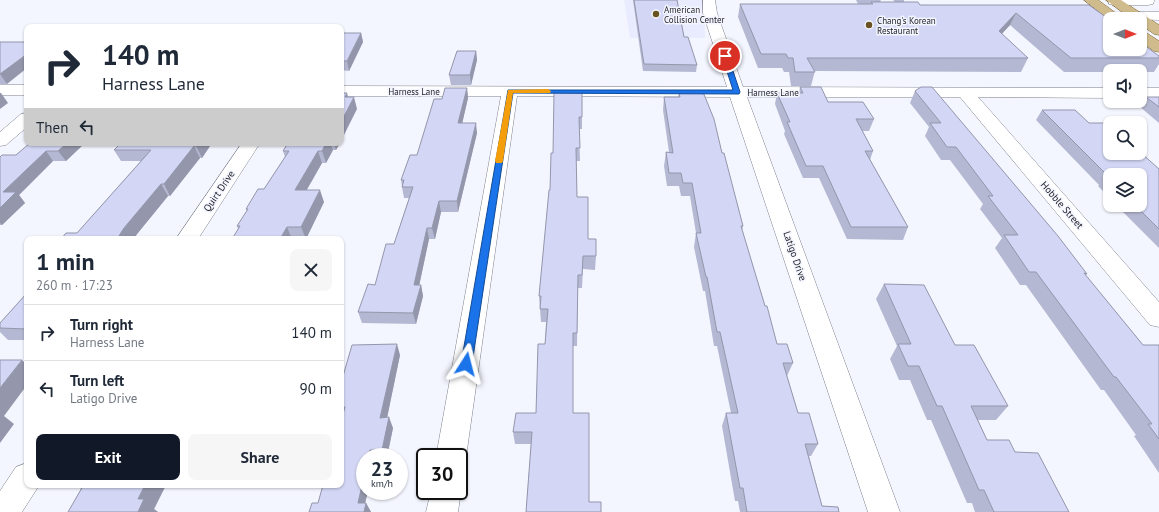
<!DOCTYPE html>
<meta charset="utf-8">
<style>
body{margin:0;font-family:"PT Sans",sans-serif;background:#f6f6f7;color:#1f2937;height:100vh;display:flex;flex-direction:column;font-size:15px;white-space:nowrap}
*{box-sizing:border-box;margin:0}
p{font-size:13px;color:#747a83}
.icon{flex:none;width:22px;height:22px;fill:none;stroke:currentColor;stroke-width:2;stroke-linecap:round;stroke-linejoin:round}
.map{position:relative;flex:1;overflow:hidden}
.drawer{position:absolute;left:24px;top:236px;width:320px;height:252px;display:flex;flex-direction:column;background:#fff;border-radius:8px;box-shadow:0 1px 3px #0004}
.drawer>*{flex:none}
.guide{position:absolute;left:24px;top:24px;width:320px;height:122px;border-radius:8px;box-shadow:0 1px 3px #0004;background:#fff;color:#1f2937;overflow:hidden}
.needle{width:26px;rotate:90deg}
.tools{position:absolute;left:1103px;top:12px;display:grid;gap:8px}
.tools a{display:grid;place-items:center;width:44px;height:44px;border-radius:8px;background:#fff;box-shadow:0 1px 3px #0004;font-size:20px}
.speed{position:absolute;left:356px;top:448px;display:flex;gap:8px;font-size:20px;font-weight:700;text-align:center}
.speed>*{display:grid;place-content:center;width:52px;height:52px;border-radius:50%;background:#fff;box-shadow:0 1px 3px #0004;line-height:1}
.speed small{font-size:10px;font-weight:400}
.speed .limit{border:2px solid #111;border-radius:6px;background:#fff;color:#111}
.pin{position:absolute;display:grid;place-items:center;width:34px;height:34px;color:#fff;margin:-17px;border:2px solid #fff;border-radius:50%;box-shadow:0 1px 4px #0007}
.me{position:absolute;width:44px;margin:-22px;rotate:9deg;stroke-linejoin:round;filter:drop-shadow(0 0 3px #0008)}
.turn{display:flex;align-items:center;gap:14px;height:84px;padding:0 12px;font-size:18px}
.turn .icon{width:52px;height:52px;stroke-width:2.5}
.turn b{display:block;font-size:28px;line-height:34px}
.then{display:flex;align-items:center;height:38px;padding:0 12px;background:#0003;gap:8px;font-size:15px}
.round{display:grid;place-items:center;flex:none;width:42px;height:42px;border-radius:8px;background:#f6f6f7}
.summary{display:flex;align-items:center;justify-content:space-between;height:68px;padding:0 12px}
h1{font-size:24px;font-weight:600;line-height:30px}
.cta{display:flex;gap:8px;margin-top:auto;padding:8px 12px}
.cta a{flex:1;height:46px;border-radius:8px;background:#111827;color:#fff;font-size:16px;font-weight:600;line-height:46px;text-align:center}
.cta a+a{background:#f6f6f7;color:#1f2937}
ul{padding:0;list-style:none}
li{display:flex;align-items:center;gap:12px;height:56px;padding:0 12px;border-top:1px solid #e0e1e3}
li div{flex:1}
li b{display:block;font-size:15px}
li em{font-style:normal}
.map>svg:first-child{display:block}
</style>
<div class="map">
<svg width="1159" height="512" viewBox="0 0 1159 512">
<rect width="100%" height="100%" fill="#f4f6ff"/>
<polygon fill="#e9ecfe" points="624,0 704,0 705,38 630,38"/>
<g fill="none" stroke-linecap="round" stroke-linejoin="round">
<defs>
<g id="minor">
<polygon points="703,0 715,0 717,13 743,87 1110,88 1110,98 978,97 1159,302 1159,327 1150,325 960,97 747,97 900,512 868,512 730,97 517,96 466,457 461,467 459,467 459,457 436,457 501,96 341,96 341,86 727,87 703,13"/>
<polygon points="1108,0 1154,0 1154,1 1153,4 1148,5 1114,5 1109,4"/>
<polygon points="1137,12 1159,12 1159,20 1132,19 1130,16 1132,13"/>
<rect x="0" y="85" width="27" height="10"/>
<rect x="1140" y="88" width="19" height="10"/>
<polygon points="27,113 27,127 6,145 0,146 0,132 21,114"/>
<polygon points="242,143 260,143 198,239 176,239"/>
<polygon points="27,463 27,485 39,485 38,487 22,512 0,512 0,491 16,467"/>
<polygon points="459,486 461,491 458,512 426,512 431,491 459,491"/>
</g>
<g id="major">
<polygon points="1084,0 1098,0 1124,19 1110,19 1110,20"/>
<polygon points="1106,0 1121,0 1159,25 1159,35 1154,34 1140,24 1140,19 1132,19"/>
<polygon points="1140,31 1145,32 1159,41 1159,52 1154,51 1140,41"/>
</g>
</defs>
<use href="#minor" stroke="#7e808d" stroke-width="1"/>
<use href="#major" stroke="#7d6636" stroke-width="1"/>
<use href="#minor" fill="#fff" fill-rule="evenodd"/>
<use href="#major" fill="#d0bb8c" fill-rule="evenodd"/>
</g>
<g fill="#b5b8d2">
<polygon points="633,0 677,0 684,37 697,65 696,72 643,71"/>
<polygon points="856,0 881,0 880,2 895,2 893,0 904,0 904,2 920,5 1089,5 1159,56 1159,64 1154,72 1140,72 1140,71 1110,71 1110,72 1064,72 1010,25 1002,34 1028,58 1021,72 815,71 811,86 791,86 789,72 784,72 782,68 758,68 738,17 740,4 871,4 858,4"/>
<polygon points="341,33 361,33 363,42 349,71 341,70"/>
<polygon points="0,42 7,84 0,84"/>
<polygon points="476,51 477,60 471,85 451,85 449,75"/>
<polygon points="800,87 828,102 874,119 869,131 862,131 873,151 870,160 908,227 903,240 847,239 819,178 803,178 784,134 785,131 775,104 777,93 799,93"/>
<polygon points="467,88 468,98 462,123 477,133 458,212 441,212 435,239 429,239 419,285 421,285 423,296 416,324 362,323 358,312 375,285 394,244 409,198 404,198 402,187 402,186 401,180 417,155 442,99"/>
<polygon points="915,91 1087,274 1085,275 1143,345 1159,345 1159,473 1134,436 1136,435 1104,390 1101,390 1026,285 1020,285 995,248 1002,238 980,209 983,204 950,160 941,160 925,136 929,127 910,103"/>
<polygon points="582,92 582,129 579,129 580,161 576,161 577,197 588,239 596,256 595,270 583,269 582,288 578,288 577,346 573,346 526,512 531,444 515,444 513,432 536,413 545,344 546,322 541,322 539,296 550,190 553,153"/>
<polygon points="679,93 722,153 743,226 742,231 777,344 793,363 787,376 798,413 818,444 811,456 809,456 822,506 839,512 740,512 738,501 735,501 722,426 726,413 731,413 717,346 714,346 705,291 703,291 694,247 696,233 690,196 681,196 679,186 667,186 664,166 666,152 669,152 663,110 664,97 678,97"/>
<polygon points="1146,97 1159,97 1159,123 1140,107"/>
<polygon points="1042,110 1089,123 1159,169 1159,248 1116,205 1140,205 1110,175 1110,198 1098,186 1099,185 1036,120"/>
<polygon points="30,143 85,143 66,161 53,161 19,195 25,203 2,225 0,225 0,157 16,155"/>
<polygon points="121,143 212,143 202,158 200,158 170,196 168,196 133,239 61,239 77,233 141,161 121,161 114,150"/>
<polygon points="288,143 340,143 336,150 333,150 326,163 322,163 306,190 324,202 306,239 232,239 238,229 237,226 247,211 246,209 264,189 285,157 283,151"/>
<polygon points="884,284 955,345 1008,406 996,420 978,420 987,440 1015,452 1069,512 975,512 972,503 967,503 931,420 927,420 910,380 899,380 890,359 897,346 876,299"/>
<polygon points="27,293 27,340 8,340 0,332 0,323"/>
<polygon points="400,355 387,417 393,428 387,457 365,457 365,491 368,491 365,503 366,503 371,512 309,512 318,503 342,417 341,417 341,383"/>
<polygon points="77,485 166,485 154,509 158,512 68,512 81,489"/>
</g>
<g fill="#9496ab">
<polygon points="1016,13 1010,25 992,44 999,31"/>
<polygon points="361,33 363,42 349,71 347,61"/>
<polygon points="476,51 477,60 471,85 470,75"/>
<polygon points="27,54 27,68 7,84 0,74"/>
<polygon points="467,88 468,98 460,133 458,123"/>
<polygon points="0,93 1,93 8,103 0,109"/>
<polygon points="347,93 350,104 345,97"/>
<polygon points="354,97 357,109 341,141 341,122"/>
<polygon points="476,123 477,133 458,212 457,201"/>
<polygon points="67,143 85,143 66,161 58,151"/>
<polygon points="199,143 212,143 202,158 196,146"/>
<polygon points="326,143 330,143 333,150 326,163 322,151"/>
<polygon points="334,143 340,143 336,150"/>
<polygon points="194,146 200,158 170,196 164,184"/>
<polygon points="46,151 53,161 19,195 25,203 2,225 0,223 0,208 3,192"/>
<polygon points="318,151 322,163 300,202 295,190"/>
<polygon points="161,184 168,196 133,239 117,239 124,228"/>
<polygon points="320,190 324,202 306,239 301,227"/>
<polygon points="439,201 441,212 435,239 432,228"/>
<polygon points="287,227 292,239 280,239"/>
<polygon points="427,228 429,239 417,296 414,285"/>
<polygon points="421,285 423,296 416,324 413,313"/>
<polygon points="397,344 400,355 385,428 380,418"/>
<polygon points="22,360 27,365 27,385 4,416 14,424 0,443 0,388"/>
<polygon points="389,417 393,428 387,457 385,457 382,450"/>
<polygon points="370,450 373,457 368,457"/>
<polygon points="365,472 365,491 368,491 363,512 358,503"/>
<polygon points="145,485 166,485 154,509 158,512 138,512 138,499"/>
<polygon points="366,503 371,512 364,512"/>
</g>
<g fill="#d3d6f4" stroke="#9496ab">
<polygon points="634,0 677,0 684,37 688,37 697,65 644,64"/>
<polygon points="871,2 918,2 920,5 1089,5 1110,20 1110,49 1140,49 1140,42 1159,56 1159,58 1071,58 1016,13 999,31 1028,58 807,58 815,72 795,72 793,58 788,58 786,54 761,54 740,4 873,4"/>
<polygon points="341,33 361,33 347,61 341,61"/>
<polygon points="0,42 27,42 27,54 0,74"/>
<polygon points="457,51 476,51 470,75 449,75"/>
<polygon points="800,87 821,87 828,102 863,102 874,119 856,119 873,151 865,151 908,227 851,227 823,166 806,166 787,122 790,122 777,93 803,93"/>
<polygon points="921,87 932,87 1058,236 1087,274 1084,273 1143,345 1159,345 1159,439 1148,424 1152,424 1116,377 1114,377 1036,272 1029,272 1004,235 1018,235 988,196 993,196 956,147 947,147 930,123 941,123 915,91"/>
<polygon points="445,88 467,88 458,123 476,123 457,201 439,201 432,228 427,228 414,285 421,285 413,313 358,312 368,284 375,285 386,244 394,244 413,187 402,187 404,180 401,180 410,155 417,155 434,99 442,99"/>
<polygon points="554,92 582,92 582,117 579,117 580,148 576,148 577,197 588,197 588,239 596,239 596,256 583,256 582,275 578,275 577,333 573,333 573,413 589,413 589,502 601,502 601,512 526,512 532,432 513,432 516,413 536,413 538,344 545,344 548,309 540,309 541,296 539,296 549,190 550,190 551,153 553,153"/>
<polygon points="703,92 714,119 722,153 724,153 743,226 741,226 765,306 767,306 777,344 787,344 793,363 783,363 798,413 809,413 818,444 805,444 822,506 838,507 839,512 747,512 743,488 740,488 726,413 738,413 720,332 717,332 707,277 706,277 696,233 701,233 692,183 683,183 681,173 669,173 666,152 673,153 664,97 680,97 679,93"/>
<polygon points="341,93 347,93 345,97 354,97 341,122"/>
<polygon points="1146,97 1159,97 1159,107"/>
<polygon points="1042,110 1075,110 1089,123 1107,123 1110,126 1110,153 1140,153 1140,152 1159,169 1159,229 1135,205 1140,205 1140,175 1110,175 1110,181 1105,176 1108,176"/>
<polygon points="30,143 67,143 58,151 46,151 3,192 16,192 0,208 0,157 2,155 16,155"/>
<polygon points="121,143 199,143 196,146 194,146 164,184 161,184 124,228 117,239 61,239 66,233 77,233 151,150 114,150"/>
<polygon points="288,143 326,143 322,151 318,151 295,190 320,190 301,227 287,227 280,239 232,239 240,226 237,226 248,209 246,209 258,189 264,189 289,151 283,151"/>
<polygon points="884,284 924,285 955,345 974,345 1008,406 971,406 987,440 1009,440 1015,452 1038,453 1069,512 994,512 984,490 979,490 942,406 937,406 919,366 908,366 898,344 911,344"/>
<polygon points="27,293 27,329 0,328 0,323"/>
<polygon points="397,344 380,418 389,417 382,450 370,450 368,457 365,457 365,472 358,503 366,503 364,512 309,512 312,503 318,503 323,485 341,485 341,421 345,407 341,407 341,383 352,345"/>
<polygon points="0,360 22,360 0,388"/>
<polygon points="77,485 145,485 138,499 144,499 138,512 68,512 83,486"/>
</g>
<polygon fill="#1a73e8" stroke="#114b97" points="725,54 728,56 740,92 739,94 513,93 472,364 470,367 466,368 463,367 461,364 508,90 733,90 722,56"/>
<polygon fill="#f59e0b" points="548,89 551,91 550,93 513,93 503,161 502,163 496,163 495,161 508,90"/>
<g fill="#685221" stroke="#f4f6ff" stroke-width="1.5">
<circle cx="656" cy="14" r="4"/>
<circle cx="869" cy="25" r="4"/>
</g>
<g text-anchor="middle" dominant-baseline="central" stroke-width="3" stroke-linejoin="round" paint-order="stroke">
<g font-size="9" fill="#1d1d23" stroke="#f4f6ff" text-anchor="start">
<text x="664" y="9">American<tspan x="664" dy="10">Collision Center</tspan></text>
<text x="877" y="20">Chang's Korean<tspan x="877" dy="10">Restaurant</tspan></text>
</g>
<g font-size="9" fill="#1d1d23" stroke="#f4f6ff">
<text x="414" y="91">Harness Lane</text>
<text x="773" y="92">Harness Lane</text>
</g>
<g font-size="10" fill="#1d1d23" stroke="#f4f6ff">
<text transform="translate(219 191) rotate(-56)">Quirt Drive</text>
<text transform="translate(1062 205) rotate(49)">Hobble Street</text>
<text transform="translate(795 256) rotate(71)">Latigo Drive</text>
</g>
</g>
</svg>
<div class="tools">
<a><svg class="needle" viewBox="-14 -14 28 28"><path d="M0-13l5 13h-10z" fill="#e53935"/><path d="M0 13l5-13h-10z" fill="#747a83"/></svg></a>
<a><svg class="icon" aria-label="sound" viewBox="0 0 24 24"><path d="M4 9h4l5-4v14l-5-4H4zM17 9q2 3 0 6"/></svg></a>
<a><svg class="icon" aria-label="search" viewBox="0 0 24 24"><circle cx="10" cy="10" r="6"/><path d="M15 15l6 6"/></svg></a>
<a><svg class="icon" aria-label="layers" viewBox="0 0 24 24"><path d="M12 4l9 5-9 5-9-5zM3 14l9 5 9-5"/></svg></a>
</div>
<div class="speed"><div>23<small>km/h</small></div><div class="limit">30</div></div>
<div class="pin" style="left:725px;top:56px;background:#d93025"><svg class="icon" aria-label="arrive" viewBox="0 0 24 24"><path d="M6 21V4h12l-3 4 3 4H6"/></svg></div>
<svg class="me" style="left:466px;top:364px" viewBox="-20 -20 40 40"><path d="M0-17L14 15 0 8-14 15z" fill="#1a73e8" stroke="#fff" stroke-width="4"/></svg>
<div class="guide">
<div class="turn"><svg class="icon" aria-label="right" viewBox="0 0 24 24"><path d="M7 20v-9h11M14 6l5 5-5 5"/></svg><div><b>140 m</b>Harness Lane</div></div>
<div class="then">Then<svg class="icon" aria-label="left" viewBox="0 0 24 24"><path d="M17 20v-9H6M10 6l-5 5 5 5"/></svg></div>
</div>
<section class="drawer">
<div class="summary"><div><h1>1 min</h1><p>260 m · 17:23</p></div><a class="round"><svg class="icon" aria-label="close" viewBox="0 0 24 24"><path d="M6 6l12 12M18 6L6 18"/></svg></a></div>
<ul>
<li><svg class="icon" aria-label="right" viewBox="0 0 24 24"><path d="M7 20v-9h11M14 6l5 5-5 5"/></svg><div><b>Turn right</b><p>Harness Lane</p></div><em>140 m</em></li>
<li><svg class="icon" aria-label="left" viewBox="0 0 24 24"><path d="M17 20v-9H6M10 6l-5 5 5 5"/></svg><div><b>Turn left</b><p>Latigo Drive</p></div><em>90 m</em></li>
</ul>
<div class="cta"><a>Exit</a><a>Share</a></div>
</section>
</div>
